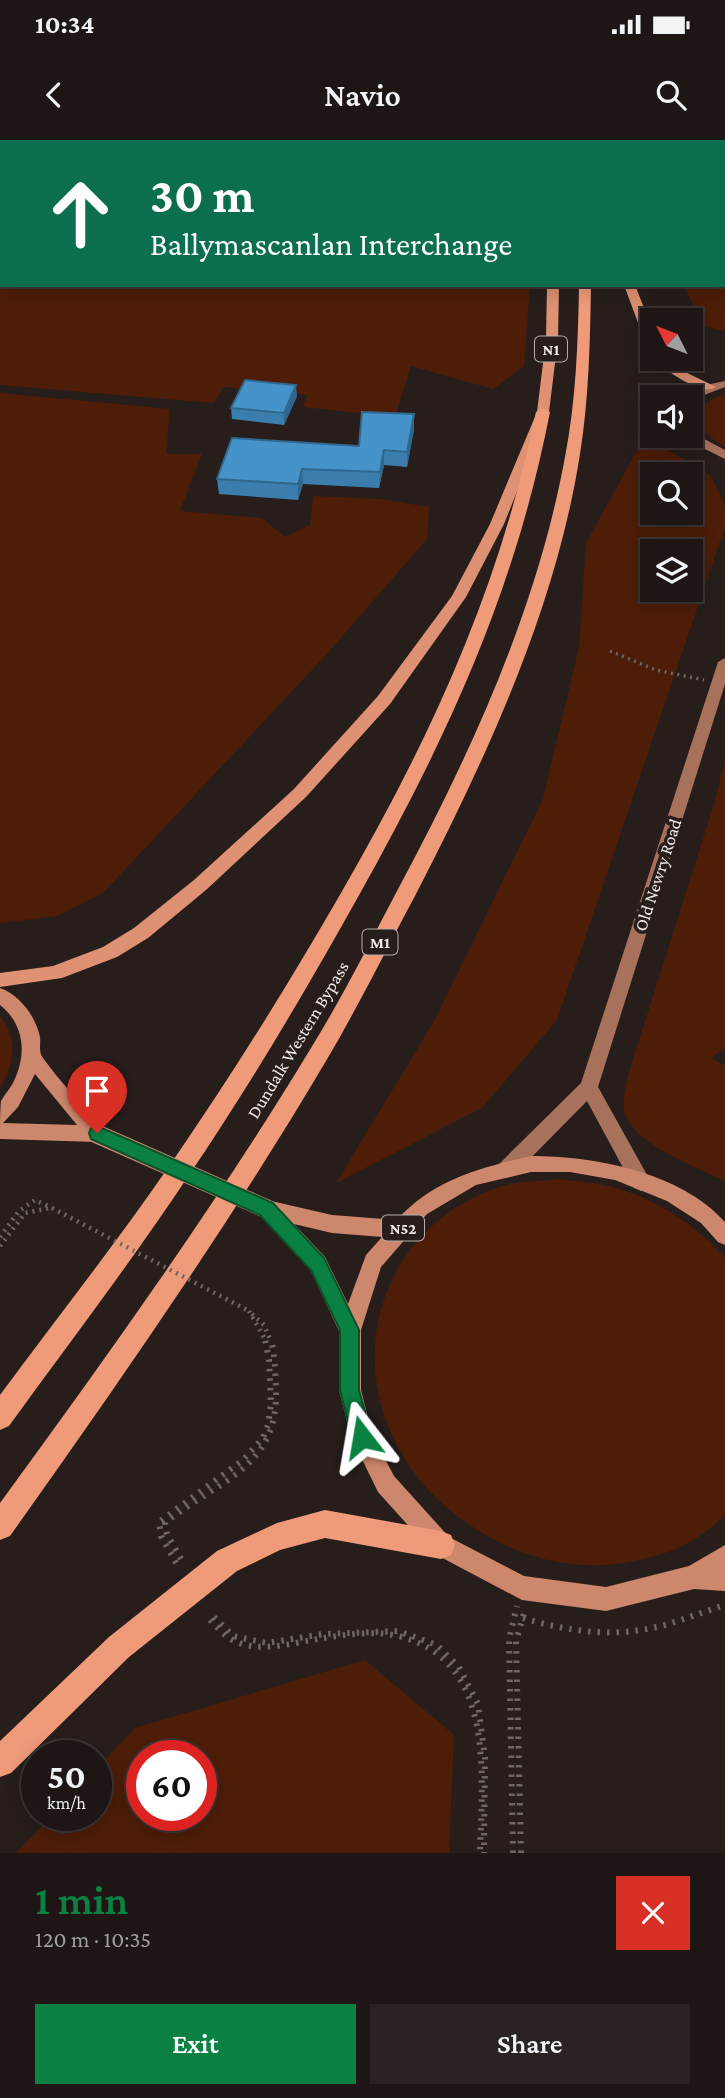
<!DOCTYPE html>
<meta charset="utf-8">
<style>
body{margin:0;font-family:"Crimson Pro",serif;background:#2a2322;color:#f1f3f6;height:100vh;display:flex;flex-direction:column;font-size:26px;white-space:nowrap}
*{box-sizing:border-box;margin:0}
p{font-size:23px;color:#a09fa0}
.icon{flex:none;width:38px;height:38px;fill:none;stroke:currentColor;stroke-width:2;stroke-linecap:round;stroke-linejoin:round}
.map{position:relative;height:1713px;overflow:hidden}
.panel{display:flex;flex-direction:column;background:#1d1614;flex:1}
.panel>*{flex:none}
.guide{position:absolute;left:0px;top:0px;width:726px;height:147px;box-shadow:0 4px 18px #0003,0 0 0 2px #3b3534;background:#0b6e4f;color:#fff;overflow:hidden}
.needle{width:46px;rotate:312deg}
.fabs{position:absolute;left:640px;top:168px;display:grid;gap:14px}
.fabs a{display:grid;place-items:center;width:63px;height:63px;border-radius:0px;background:#1d1614;box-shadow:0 4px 18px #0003,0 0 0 2px #3b3534;font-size:35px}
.speed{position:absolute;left:21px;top:1600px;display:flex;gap:14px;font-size:35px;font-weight:700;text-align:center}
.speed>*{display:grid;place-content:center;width:91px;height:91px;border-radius:50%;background:#1d1614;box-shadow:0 4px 18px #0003,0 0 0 2px #3b3534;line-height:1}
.speed small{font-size:18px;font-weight:400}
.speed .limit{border:10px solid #d22;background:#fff;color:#111}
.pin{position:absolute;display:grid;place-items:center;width:60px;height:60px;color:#fff;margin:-72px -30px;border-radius:50% 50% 50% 0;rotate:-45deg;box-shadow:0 0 7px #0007}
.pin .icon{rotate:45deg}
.me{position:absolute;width:77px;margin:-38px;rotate:346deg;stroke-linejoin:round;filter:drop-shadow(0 0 5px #0008)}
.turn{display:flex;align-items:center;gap:24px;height:147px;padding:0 35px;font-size:32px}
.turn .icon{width:91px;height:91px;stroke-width:2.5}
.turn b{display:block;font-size:49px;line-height:60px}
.round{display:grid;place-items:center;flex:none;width:74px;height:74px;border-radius:0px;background:#2a2322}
.head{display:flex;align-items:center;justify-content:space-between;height:119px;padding:0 35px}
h1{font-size:42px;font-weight:600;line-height:52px;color:#0b8043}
.primary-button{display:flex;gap:14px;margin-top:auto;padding:14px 35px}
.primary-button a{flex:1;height:80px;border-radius:0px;background:#0b8043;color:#fff;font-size:28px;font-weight:600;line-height:80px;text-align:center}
.primary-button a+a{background:#2a2322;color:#f1f3f6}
.status{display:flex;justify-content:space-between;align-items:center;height:49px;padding:0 35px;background:#1d1614;direction:ltr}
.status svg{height:19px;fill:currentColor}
header{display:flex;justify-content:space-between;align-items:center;height:91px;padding:0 35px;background:#1d1614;font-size:32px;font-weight:600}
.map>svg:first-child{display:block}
</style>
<div class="status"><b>10:34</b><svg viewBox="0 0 49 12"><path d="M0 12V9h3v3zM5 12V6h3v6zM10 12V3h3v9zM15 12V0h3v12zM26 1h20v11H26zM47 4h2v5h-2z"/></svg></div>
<header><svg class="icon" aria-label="back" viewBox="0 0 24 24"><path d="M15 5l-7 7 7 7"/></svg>Navio<svg class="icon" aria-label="search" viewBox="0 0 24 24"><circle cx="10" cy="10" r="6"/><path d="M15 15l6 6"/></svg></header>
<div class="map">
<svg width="725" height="1713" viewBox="0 0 725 1713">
<rect width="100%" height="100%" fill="#271e1b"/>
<g fill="#4d1d07" fill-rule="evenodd">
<polygon points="0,0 534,0 2,2 2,145 530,145 524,226 493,249 411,226 395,277 303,267 307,255 224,247 214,263 0,245"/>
<polygon points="725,75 725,191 703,186 684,145 724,145"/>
<polygon points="0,253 170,269 166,314 202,314 180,371 262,378 285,397 310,385 313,356 380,359 429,367 427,399 326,515 103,753 57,776 0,783"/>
<path d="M725 254V307C694 290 685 266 725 254Z"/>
<path d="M645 296 711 336 725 365V387L557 880 482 968 336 1043 433 883 543 659 579 507 586 403ZM653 334H691V373H653ZM653 411H691V450H653Z"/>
<path d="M725 619V908L711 918 725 925V1041C697 1027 636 1006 625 974 621 963 626 947 628 935L715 661Z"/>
<path d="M0 876C18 898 15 924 0 947Z"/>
<path d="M559 1039C577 1042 596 1042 613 1047 656 1059 695 1084 725 1118V1375C694 1406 660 1418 616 1424 578 1429 538 1421 503 1404 456 1381 413 1344 392 1295 345 1191 397 1077 506 1045 523 1041 542 1041 559 1039Z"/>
<path d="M365 1520 454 1595 449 1713H16L53 1675H96V1629L135 1588ZM142 1615H201V1675H142Z"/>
</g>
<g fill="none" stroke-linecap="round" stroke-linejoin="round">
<polyline stroke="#6e6664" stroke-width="3.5" stroke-dasharray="2 4.5" stroke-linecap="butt" points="610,511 656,530 704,540"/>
<g stroke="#6e6664" stroke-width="4.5" stroke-dasharray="2 5" stroke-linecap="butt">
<polyline points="0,1097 19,1071 35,1060 52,1068"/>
<polyline points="0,1106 25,1073 50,1068"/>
<polyline points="249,1171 266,1201"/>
<polyline points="252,1174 264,1185 271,1201"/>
</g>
<g stroke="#6e6664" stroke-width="6" stroke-dasharray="2.5 7" stroke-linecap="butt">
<path d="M181 1419 167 1394 165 1383C218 1340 279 1329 276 1248 275 1232 275 1215 271 1199"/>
<polyline points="176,1423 161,1396 159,1382 243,1320 263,1298 268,1285 271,1263 269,1220 265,1199"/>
<polyline points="214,1477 233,1496 267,1503 323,1494 398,1491 437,1505 459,1527 478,1564 485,1618 484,1713"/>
<path d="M523 1478C563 1490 605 1497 647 1489 674 1484 699 1473 725 1465"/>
<path d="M210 1480C216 1486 222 1493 229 1498 256 1515 290 1503 318 1499 343 1495 373 1490 398 1496 496 1519 482 1635 480 1713"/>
<polyline points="513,1713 509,1499 517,1466"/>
<polyline points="521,1713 516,1501 525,1470"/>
</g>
<g fill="#a7715c" fill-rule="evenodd">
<polygon points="725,241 725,247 691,260 691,257 685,257 706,245"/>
<polygon points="691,292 725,310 725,319 695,304 686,296 691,296"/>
<polygon points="725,518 725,544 598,947 651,1042 648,1048 641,1051 634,1048 587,961 513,1036 506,1038 499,1036 496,1030 499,1024 581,943 718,522"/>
</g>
<g fill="#cd876c" fill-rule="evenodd">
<path d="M0 848C20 855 36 877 40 897 41 905 38 911 43 918 61 943 83 966 104 988L106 994 104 1000 97 1002 0 999C0 989 0 970 1 961 4 955 10 949 13 943 27 915 25 885 0 865ZM35 934 77 985 3 983 18 967Z"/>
<path d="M531 1016C595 1016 680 1032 725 1082V1105L718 1102 701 1083 667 1061 615 1040 570 1032H531L476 1045 427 1074 381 1127 361 1190V1250L372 1294 394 1336 449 1397 524 1436 606 1447 689 1426 725 1405V1451L694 1449 606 1471 522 1460 433 1413 378 1352 351 1297 339 1250V1191L311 1131 260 1075 257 1069 260 1063 267 1060 332 1075 397 1080C434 1039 480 1028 531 1016ZM294 1084 332 1093 382 1097 366 1115 348 1164 325 1117Z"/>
</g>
<g fill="#de9173" fill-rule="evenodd">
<rect x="547" y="0" width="10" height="2"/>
<polygon points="571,0 581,0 582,2 572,2"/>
<polygon points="547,145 559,145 558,199 549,272 504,384 466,457 390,564 306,657 206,750 148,798 117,817 62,838 0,847 0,833 53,826 103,807 134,788 194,740 294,649 378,556 452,456 490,384 537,272 546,199"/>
<polygon points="624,145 635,145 653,191 653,210 647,207"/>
<path d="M654 219H667L683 231 716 247C702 257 665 230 654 219Z"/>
</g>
<g fill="#ef9b7a" fill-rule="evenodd">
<path d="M579 145H591C590 202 589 257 580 314 556 468 487 616 416 754 386 810 358 867 326 921 229 1085 120 1241 10 1396L0 1400V1363C108 1215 216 1065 311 908 342 858 369 804 397 751 470 615 537 470 565 317 576 260 578 203 579 145Z"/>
<path d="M543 268 550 272C515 452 447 598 358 757 305 852 250 945 189 1035 132 1121 69 1203 9 1286L0 1290V1255C57 1178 117 1102 172 1022 232 935 288 845 341 753 431 597 499 450 536 272Z"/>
<polygon points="325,1370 441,1391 451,1395 455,1405 451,1415 441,1419 325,1398 280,1410 237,1431 129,1517 11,1633 0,1637 0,1601 109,1497 217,1411 277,1383"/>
</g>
<polyline stroke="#6e6664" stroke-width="4.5" stroke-dasharray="2 5" stroke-linecap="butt" points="52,1068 249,1171"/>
<polyline stroke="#cd876c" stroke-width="19" points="97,994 267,1069"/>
</g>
<g fill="#3b7ead">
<polygon points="626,0 679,0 678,2 626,2"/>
<polygon points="297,256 284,285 232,279 231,268"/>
<polygon points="414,289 407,327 384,325 379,348 303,344 298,360 219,354 217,339 359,306"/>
</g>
<g fill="#30678d">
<polygon points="296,245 297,256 284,285 284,273"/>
<polygon points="414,274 414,289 407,327 407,312"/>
<polygon points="384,310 384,325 379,348 380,332"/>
<polygon points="302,329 303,344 298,360 298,344"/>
</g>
<g fill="#4593c9" stroke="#30678d" stroke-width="2">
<polygon points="631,0 662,0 663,2 633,2 631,1"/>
<polygon points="245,240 296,245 284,273 231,268"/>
<polygon points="362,272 414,274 407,312 384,310 380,332 302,329 298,344 217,339 232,298 359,306"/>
</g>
<polygon fill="#0b8043" stroke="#07532c" stroke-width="2" points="97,986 273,1063 324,1118 359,1190 359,1250 372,1297 369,1304 362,1307 355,1304 352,1297 340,1250 340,1190 311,1130 260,1075 91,999 89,993 91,988"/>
<g text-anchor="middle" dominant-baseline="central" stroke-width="7" stroke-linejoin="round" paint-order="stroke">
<g fill="#271e1b" stroke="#b4adaa" stroke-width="2">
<rect x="535" y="196.5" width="32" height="25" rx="5"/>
<rect x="362.5" y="789.5" width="35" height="25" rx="5"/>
<rect x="382" y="1075.5" width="42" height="25" rx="5"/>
</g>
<g font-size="16" font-weight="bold" fill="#f0eae8">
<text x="551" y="209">N1</text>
<text x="380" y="802">M1</text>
<text x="403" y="1088">N52</text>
</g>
<g font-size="18" fill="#f0eae8" stroke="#271e1b">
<text transform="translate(658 735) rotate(-72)">Old Newry Road</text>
<text transform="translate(298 900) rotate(-59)">Dundalk Western Bypass</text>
</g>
</g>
</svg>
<div class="fabs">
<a><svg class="needle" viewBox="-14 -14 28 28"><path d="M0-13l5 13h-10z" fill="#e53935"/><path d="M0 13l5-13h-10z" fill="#a09fa0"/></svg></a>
<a><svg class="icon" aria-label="sound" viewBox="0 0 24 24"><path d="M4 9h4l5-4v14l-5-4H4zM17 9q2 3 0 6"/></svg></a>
<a><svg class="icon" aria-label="search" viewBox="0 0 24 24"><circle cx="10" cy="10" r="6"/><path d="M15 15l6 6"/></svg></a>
<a><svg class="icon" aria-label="layers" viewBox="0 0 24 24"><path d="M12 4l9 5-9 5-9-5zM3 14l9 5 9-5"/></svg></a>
</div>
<div class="speed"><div>50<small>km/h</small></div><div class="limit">60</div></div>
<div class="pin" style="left:97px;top:993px;background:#d93025"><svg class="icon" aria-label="arrive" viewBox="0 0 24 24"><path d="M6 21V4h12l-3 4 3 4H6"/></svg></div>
<svg class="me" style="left:362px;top:1297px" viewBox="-20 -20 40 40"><path d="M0-17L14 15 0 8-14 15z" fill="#0b8043" stroke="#fff" stroke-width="4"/></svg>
<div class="guide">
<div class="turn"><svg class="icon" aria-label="ahead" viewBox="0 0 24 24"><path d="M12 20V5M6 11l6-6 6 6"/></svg><div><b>30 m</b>Ballymascanlan Interchange</div></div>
</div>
</div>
<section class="panel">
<div class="head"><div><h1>1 min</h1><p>120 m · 10:35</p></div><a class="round" style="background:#d93025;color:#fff"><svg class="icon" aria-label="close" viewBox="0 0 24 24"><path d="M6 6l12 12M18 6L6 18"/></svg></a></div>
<div class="primary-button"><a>Exit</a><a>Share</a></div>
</section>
